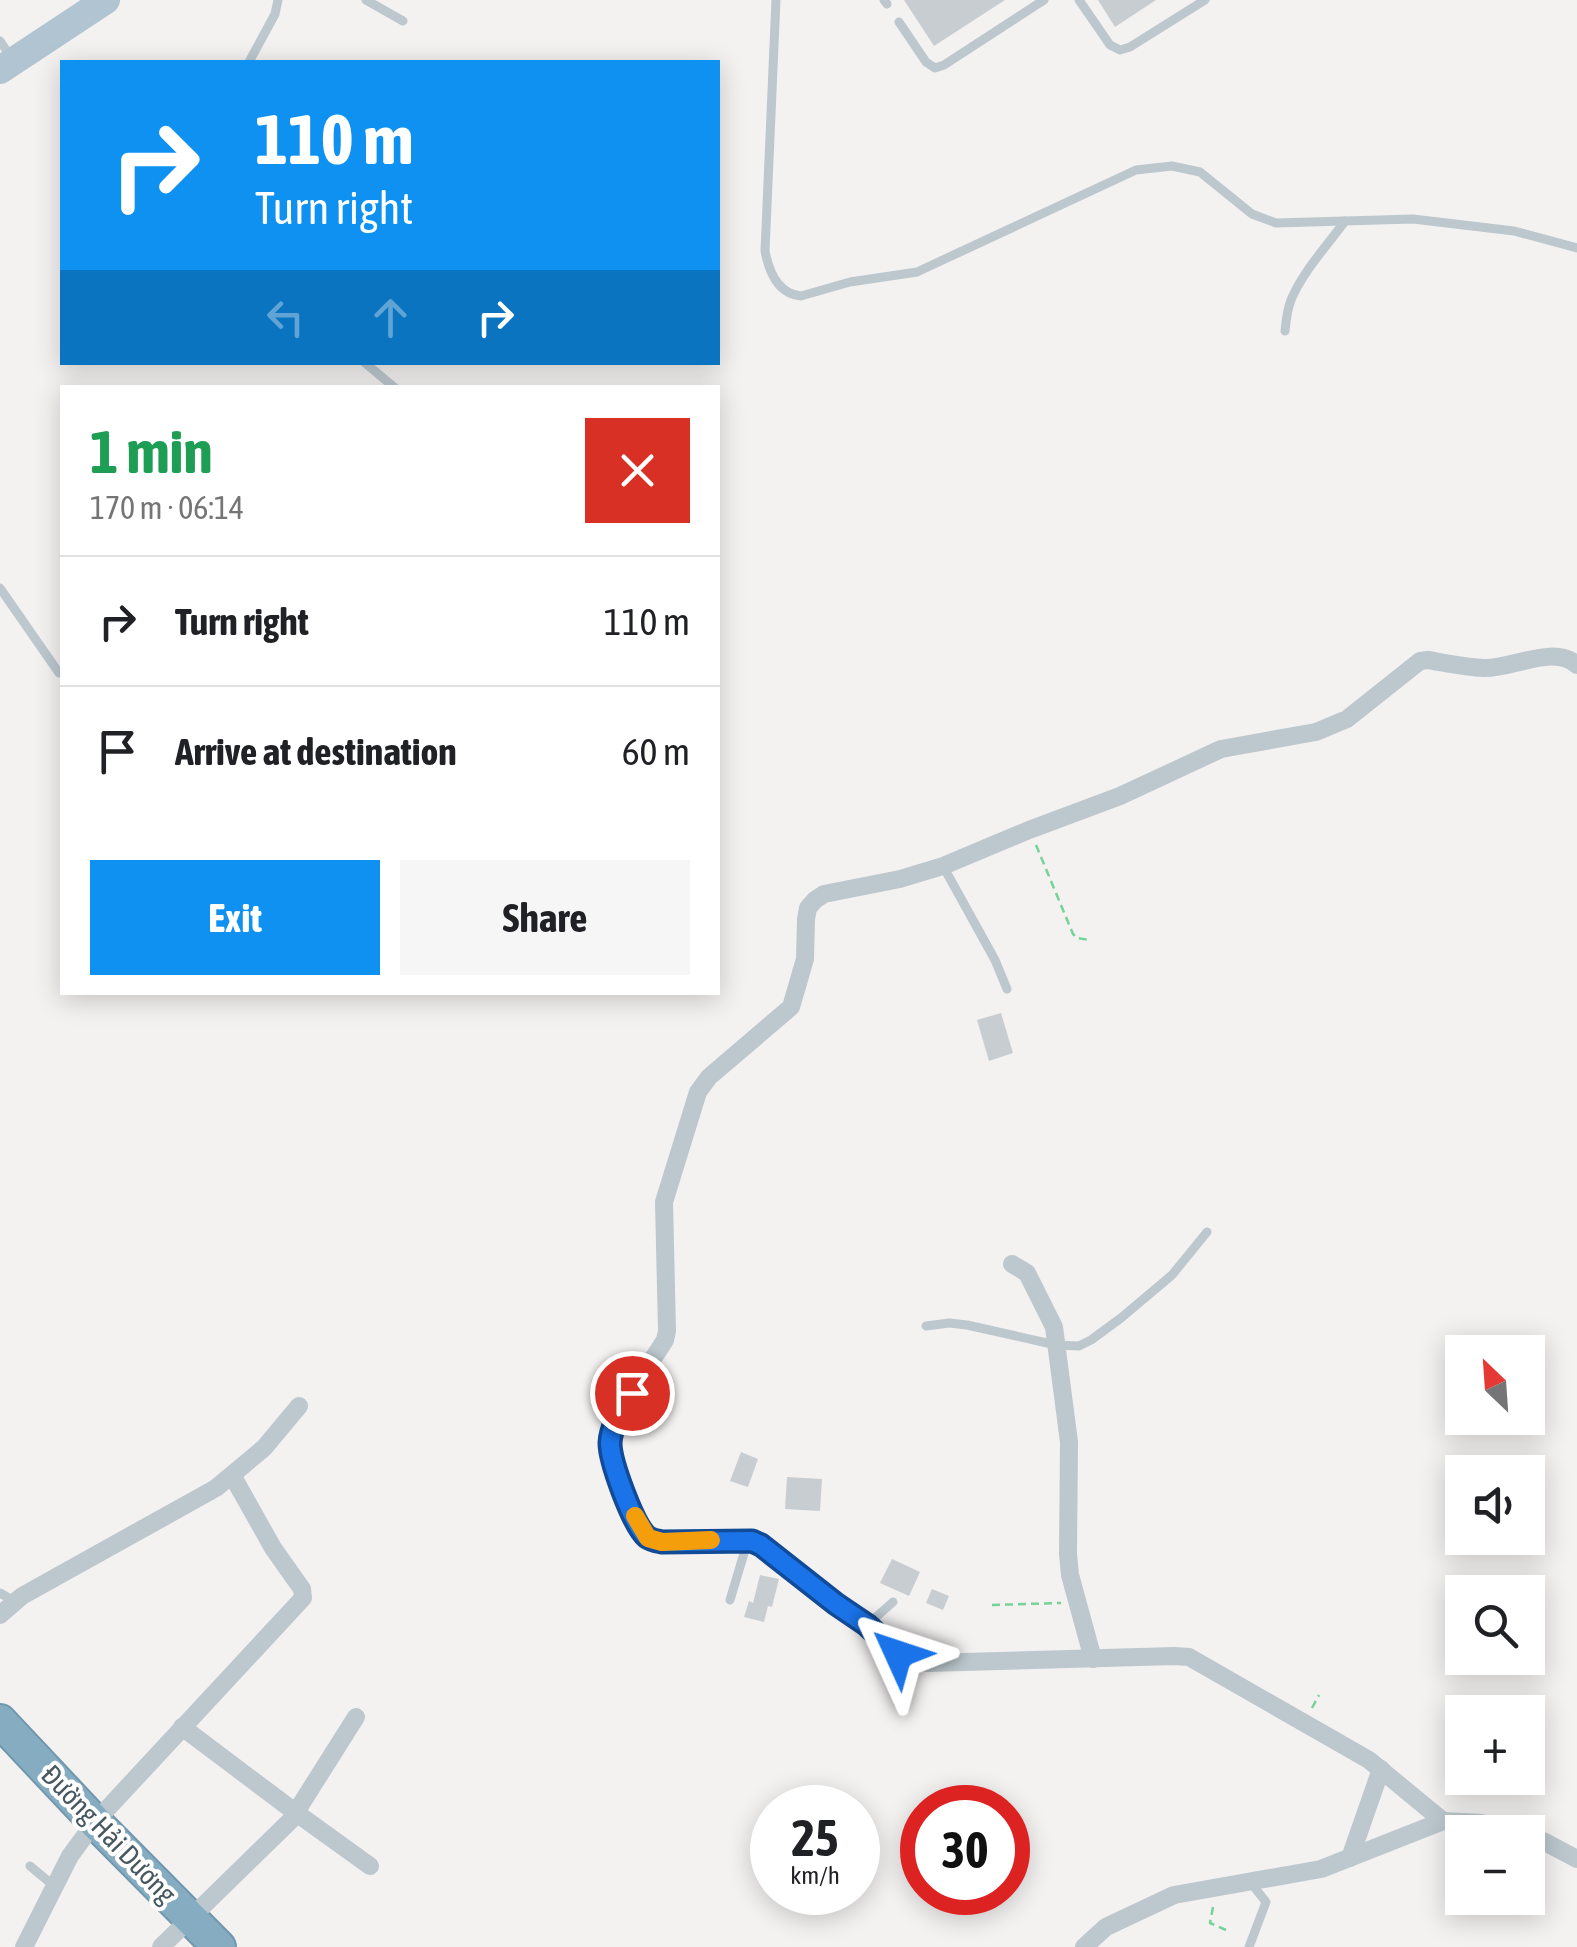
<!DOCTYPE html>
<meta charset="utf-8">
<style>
body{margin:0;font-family:"Asap Condensed",sans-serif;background:#f6f6f6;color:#202124;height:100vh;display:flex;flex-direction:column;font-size:38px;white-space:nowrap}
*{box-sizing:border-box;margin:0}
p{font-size:32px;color:#757577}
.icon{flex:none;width:55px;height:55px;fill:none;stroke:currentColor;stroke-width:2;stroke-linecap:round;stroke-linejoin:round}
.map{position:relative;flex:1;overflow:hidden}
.details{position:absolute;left:60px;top:385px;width:660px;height:610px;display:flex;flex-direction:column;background:#fff;border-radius:0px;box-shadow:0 5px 25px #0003}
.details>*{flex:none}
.banner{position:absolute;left:60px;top:60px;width:660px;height:305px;border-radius:0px;box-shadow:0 5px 25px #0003;background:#0e91f0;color:#fff;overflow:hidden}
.needle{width:65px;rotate:335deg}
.tools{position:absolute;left:1445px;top:1335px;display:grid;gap:20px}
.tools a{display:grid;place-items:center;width:100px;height:100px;border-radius:0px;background:#fff;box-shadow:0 5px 25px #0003;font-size:50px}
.speed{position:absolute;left:750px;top:1785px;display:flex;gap:20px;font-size:50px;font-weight:700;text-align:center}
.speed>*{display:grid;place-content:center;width:130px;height:130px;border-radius:50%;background:#fff;box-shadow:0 5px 25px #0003;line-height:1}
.speed small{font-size:25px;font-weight:400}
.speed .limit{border:15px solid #d22;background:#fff;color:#111}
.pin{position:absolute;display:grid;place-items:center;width:85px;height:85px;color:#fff;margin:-42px;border:5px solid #fff;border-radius:50%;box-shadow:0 2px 10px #0007}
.me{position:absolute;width:110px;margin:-55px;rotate:312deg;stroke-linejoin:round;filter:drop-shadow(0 0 8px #0008)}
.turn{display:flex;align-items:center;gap:35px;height:210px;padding:0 30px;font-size:45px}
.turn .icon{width:130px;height:130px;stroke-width:2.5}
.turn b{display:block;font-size:70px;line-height:85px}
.lanes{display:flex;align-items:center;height:95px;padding:0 30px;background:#0003;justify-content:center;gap:50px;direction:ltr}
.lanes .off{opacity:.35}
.round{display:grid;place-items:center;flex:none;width:105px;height:105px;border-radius:0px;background:#f6f6f6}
.summary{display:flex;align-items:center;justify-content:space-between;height:170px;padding:0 30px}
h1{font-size:60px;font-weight:700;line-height:75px;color:#1e9e55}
.button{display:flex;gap:20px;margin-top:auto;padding:20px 30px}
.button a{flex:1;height:115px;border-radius:0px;background:#0e91f0;color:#fff;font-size:40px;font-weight:700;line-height:115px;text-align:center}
.button a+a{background:#f6f6f6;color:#202124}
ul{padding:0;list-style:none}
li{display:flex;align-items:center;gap:30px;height:130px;padding:0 30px;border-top:2px solid #e0e0e0}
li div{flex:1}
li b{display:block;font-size:38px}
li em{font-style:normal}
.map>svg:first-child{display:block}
</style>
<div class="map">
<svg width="1577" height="1947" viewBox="0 0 1577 1947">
<rect width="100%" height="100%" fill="#f4f1f1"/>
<g fill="#c8cdd1">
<polygon points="904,0 1005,0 934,46"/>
<polygon points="1098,0 1156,0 1115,27"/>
<polygon points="1001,1013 1013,1053 989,1061 977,1020"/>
<polygon points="741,1452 758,1459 748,1487 730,1481"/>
<polygon points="787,1477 822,1479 820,1511 785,1509"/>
<polygon points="892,1559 920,1572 909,1596 880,1583"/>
<polygon points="760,1575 779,1579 772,1607 768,1606 764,1622 744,1617 749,1601 753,1603"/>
<polygon points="932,1589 949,1596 943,1610 926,1603"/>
</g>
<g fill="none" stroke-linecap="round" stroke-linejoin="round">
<defs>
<polyline id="highway" points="0,1721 95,1822 219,1947"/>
</defs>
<use href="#highway" stroke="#7197ae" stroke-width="36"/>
<g stroke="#74d396" stroke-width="2.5" stroke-dasharray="8 5" stroke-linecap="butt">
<polyline points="1036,845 1073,934 1077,938 1089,940"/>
<polyline points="992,1605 1061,1603"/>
<polyline points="1312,1708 1319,1695"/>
<polyline points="1213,1907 1210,1923 1226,1930"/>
</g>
<g stroke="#bcc8ce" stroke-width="9">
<polyline points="366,0 403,21"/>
<path d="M776 0 765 251C769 272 778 294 801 296L850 282 917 272 1136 170 1172 166 1200 172 1252 214 1276 223 1413 219 1514 231 1577 248"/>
<polyline points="884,0 887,4"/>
<polyline points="1079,0 1110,45 1120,50 1130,47 1205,0"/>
<polyline points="899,22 926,62 935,68 944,65 1044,0"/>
<polyline points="0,41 12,59"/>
<polyline points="249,62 275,14 278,0"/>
<path d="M1285 331C1286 321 1287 310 1291 300 1303 271 1327 246 1345 221"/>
<polyline points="364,362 395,388"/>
<polyline points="0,588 59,673"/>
<polyline points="943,866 995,960 1007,989"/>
<polyline points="926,1326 949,1323 967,1325 1056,1345 1079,1346 1091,1340 1121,1318 1172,1275 1207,1232"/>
<polyline points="0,1593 14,1601"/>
<polyline points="730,1600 748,1540"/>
<polyline points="867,1625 893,1602"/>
<polyline points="30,1866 54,1886"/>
<polyline points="1249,1947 1266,1902 1251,1883"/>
</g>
<g stroke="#bcc8ce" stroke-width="18">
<polyline points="1012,1264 1027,1273 1054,1327 1069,1442 1068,1554 1070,1575 1093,1659"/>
<polyline points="0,1615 22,1596 216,1488 264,1448 299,1406"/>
<polyline points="182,1727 295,1812 370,1866"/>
<path d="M1443 1821 1369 1760 1189 1657 1174 1656 928 1663C893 1658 888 1640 862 1622 828 1597 794 1571 761 1545L752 1541 662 1542C640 1536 637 1522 629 1502 622 1488 614 1474 611 1459 605 1419 645 1373 665 1340L667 1331 664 1202 698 1092 709 1077 791 1007 805 959 806 919 808 908 815 900 824 894 900 879 943 866 1029 830 1120 796 1221 749 1316 732 1347 719 1420 661 1428 660C1446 663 1465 667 1484 668 1512 669 1554 644 1577 665"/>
<polyline points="1528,1836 1543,1841 1577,1859"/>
<polyline points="1350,1858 1381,1769"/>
<polyline points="24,1947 70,1856 95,1822 303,1598 302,1589 273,1548 232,1475"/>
<polyline points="161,1947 291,1820 356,1717"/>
<polyline points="1084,1947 1106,1927 1174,1895 1321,1869 1443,1821 1481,1823 1514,1832"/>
</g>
<polyline stroke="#b0c5d1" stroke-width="28" points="0,70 106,0"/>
<use href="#highway" stroke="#86acc2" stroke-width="32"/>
</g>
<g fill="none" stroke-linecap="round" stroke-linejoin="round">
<defs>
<path id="route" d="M632 1393C623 1408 611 1424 610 1443 610 1461 633 1525 647 1537 651 1540 657 1541 662 1542L752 1541 761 1545 836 1604 867 1625 898 1654"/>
</defs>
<use href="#route" stroke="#114b97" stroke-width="25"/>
<use href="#route" stroke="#1a73e8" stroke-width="18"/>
<polyline stroke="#f59e0b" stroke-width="18" points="635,1516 648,1538 662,1542 711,1540"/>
</g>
<g text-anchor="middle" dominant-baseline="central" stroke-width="8" stroke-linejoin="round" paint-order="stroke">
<g font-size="28" fill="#485860" stroke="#fff">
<text transform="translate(109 1834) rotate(46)">Đường Hải Dương</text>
</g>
</g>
</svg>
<div class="tools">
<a><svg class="needle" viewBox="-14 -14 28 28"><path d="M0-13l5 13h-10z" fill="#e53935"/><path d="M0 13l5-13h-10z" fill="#757577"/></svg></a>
<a><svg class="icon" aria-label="sound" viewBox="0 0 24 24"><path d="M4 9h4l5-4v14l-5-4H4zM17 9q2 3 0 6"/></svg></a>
<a><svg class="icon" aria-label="search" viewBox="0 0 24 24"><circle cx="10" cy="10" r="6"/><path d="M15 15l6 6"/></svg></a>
<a>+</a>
<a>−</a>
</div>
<div class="speed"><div>25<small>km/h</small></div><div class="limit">30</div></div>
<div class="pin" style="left:632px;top:1393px;background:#d93025"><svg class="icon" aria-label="arrive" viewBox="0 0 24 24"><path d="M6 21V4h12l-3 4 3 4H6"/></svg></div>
<svg class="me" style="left:898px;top:1654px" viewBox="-20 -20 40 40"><path d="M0-17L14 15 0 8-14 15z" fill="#1a73e8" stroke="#fff" stroke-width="4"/></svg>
<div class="banner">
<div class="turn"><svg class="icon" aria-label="right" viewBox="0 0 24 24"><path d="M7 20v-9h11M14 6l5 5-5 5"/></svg><div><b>110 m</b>Turn right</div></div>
<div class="lanes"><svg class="icon off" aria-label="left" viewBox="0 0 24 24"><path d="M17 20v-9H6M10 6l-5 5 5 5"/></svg><svg class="icon off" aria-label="ahead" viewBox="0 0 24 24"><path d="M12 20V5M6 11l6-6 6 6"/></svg><svg class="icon" aria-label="right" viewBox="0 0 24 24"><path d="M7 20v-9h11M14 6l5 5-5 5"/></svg></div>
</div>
<section class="details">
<div class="summary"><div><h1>1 min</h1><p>170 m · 06:14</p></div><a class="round" style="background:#d93025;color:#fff"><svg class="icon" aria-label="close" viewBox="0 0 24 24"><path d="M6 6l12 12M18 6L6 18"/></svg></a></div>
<ul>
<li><svg class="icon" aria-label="right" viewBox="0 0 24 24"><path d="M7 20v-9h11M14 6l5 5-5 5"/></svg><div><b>Turn right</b></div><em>110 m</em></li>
<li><svg class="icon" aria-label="arrive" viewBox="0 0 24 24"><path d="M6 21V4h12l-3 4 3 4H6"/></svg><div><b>Arrive at destination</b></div><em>60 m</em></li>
</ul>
<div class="button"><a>Exit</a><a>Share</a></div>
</section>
</div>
